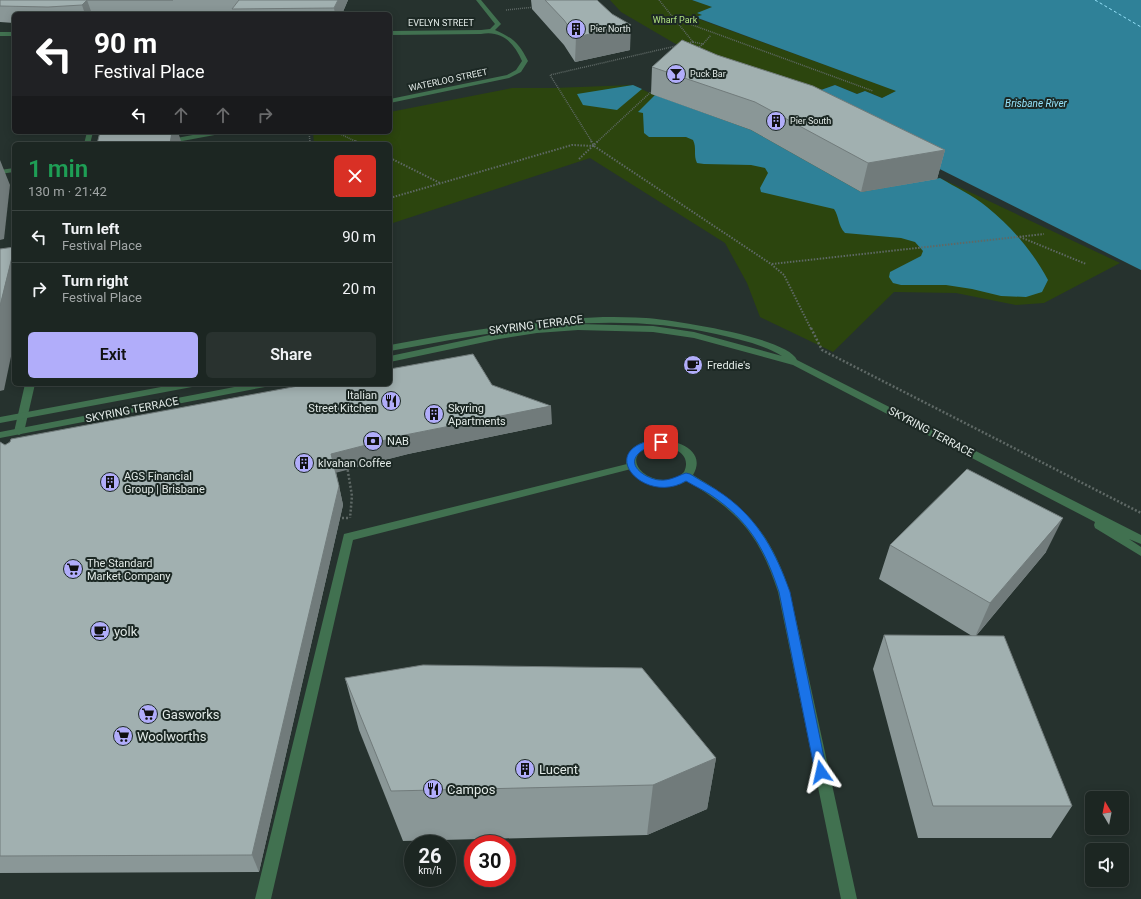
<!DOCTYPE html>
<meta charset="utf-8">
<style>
body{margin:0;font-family:Roboto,sans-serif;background:#29322f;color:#f1f3f6;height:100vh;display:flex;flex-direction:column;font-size:15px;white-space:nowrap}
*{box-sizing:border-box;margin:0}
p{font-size:13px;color:#a0a5a5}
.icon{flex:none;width:22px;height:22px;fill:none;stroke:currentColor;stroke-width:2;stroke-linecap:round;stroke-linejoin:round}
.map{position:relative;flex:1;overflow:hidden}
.drawer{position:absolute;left:12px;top:142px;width:380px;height:244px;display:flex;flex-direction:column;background:#1c2622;border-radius:6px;box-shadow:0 2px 10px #0003,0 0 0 1px #3a4340}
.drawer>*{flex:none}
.banner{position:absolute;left:12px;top:12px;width:380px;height:122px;border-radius:6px;box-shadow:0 2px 10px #0003,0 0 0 1px #3a4340;background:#202124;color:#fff;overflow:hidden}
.needle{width:26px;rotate:350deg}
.fabs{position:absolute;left:1085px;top:791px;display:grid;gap:8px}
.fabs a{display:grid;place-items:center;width:44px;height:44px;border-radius:6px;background:#1c2622;box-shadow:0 2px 10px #0003,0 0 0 1px #3a4340;font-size:20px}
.speed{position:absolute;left:404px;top:835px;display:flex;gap:8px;font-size:20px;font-weight:700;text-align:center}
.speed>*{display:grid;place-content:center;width:52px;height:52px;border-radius:50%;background:#1c2622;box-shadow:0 2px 10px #0003,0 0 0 1px #3a4340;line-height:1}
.speed small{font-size:10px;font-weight:400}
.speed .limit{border:6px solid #d22;background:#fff;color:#111}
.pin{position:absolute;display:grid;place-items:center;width:34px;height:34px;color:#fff;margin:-17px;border-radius:8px;box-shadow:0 2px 6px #0006}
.me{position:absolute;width:44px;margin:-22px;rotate:349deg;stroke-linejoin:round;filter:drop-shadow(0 0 3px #0008)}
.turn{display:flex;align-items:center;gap:14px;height:84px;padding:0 16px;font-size:18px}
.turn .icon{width:52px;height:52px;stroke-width:2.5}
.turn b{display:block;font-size:28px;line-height:34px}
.lanes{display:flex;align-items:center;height:38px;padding:0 16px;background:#0003;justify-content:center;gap:20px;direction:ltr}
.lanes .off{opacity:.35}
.round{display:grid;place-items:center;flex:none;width:42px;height:42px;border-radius:6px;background:#29322f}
.summary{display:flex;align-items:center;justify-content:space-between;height:68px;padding:0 16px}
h1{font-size:24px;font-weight:600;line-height:30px;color:#1e9e55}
.action{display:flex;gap:8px;margin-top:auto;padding:8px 16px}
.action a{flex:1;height:46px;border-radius:6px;background:#b1adfa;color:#111;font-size:16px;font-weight:600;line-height:46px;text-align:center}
.action a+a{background:#29322f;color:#f1f3f6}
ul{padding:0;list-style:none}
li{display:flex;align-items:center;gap:12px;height:52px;padding:0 16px;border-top:1px solid #3a4340}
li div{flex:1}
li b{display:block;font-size:15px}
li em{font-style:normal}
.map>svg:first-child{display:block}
</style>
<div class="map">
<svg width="1141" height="899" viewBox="0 0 1141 899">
<rect width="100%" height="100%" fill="#26322e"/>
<g fill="#2c450e">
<polygon points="610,0 692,0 713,7 698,13 703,15 696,18 897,91 882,98 865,91 857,94 835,85 798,98 674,43 621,12"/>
<polygon points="633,85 656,96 751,130 861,192 940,178 1120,263 1044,303 1016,305 956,293 894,292 833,352 760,317 747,283 725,243 590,158 390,224 390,144 314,144 313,132 390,132 390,112 512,88 554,88"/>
</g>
<g fill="#2f8198">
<polygon points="692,0 1141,0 1141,270 798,98 835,85 857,94 865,91 882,98 896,91 695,17 702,15 697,13 712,7"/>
<polygon points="633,85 642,89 617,110 583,105 577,94"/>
<path d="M655 95 751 130 861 192 940 178C955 187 973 195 987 207 1012 227 1033 252 1048 280L1042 292 1026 297 1001 296 972 289 946 285H901L893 283 889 277 890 272 921 256 923 251 915 242 901 238 845 233C838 226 839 216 834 209L761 192 760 188 768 173 765 168 751 165 704 164 697 163C693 155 697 148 693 140L686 137H649L644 133 643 113 638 112Z"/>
</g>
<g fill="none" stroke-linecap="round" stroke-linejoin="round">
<polyline stroke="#95e1f9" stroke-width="1" stroke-dasharray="3 2.5" stroke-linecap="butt" points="1095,0 1141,27"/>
<g stroke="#5f6966" stroke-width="1.5" stroke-dasharray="1 1" stroke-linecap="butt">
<polyline points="659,0 693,42 687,43"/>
<polyline points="506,10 535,7"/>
<polyline points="676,19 873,91"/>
<polyline points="693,42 703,44 697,49"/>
<polyline points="703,44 711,35"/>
<polyline points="309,132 310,142"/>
<polyline points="336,132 357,142"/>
<polyline points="592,142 550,75 676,46"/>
<polyline points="597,142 653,90"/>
</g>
<g stroke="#5f6966" stroke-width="2" stroke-dasharray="1.5 1.5" stroke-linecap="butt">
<polyline points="310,141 310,144"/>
<polyline points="355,141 361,144"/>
<polyline points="591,141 594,146 771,264 784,275 811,329"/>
<polyline points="390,158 440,183"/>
<polyline points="579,159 598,141"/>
<polyline points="390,198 572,145 594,146"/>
<polyline points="1020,237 1086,264"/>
<polyline points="772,264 1044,234"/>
</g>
<g stroke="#5f6966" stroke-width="2.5" stroke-dasharray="2 2" stroke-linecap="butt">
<polyline points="811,328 822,350 1141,513"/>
<polyline points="347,466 352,496 350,518"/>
<polyline points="338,518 350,518"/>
</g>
<polygon fill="#417150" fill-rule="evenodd" points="631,463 635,464 636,466 635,468 353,540 271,899 255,899 344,534"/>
<g fill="#417150" fill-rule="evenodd">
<path d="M476 0H481L501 24 495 30C513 38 519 43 528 61L521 72 509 78 390 103V99L507 75 516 70 522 61C514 43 502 30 481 34L390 35V31L481 30 490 29 495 24Z"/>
<rect x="0" y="32" width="14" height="4"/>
<polygon points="87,132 93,132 90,144 84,144"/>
<polygon points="209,132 223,132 220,134 166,144 152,144 155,142"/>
<polygon points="14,168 14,172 0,174 0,170"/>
<polygon points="25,384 35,384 24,432 19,435 14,432"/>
<path d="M654 439C674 439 708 449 693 475 747 507 770 532 790 592L857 899H841L778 592C759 534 739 512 687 481 664 494 637 486 626 463 629 446 639 443 654 439ZM655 445C670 446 693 452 684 472 661 494 620 465 643 450 646 448 651 447 655 445Z"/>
</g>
<g fill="#417150" fill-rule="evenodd">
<path d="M603 317C617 317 632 317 646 318 672 320 787 337 797 360L1141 535V544L1129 539 1141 547V556L1095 528 1094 525 1095 522 793 365 694 338 653 332 578 330 537 333 499 339 390 362V356L499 333 537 327 578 324 653 326 694 332 782 356C762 344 738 339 716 334 605 309 499 331 390 351V345C461 332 531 320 603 317Z"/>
<polygon points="177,384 197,384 192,387 0,423 0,417"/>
<polygon points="250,384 270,384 265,387 0,438 0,432"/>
</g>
</g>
<g fill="#8a9797">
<polygon points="0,0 348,0 342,14 14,14 14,23 0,22"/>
<polygon points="531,0 597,0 630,50 575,62 564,45 532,9"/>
<polygon points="652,67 945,150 937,179 861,192 751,130 651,94"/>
<polygon points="492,385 552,424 408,454 336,472 343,505 259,872 0,873 0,442 5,445"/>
<polygon points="890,545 1046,552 976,636 1072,806 1051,838 918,838 873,669 884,635 972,636 879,579"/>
<polygon points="345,678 716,758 707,809 647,835 403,841 359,730"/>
</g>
<g fill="#717b7b">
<polygon points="87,0 92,14 85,14 82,5"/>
<polygon points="338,0 348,0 342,14 335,14 334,8"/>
<polygon points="631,25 630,50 575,62 576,37"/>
<polygon points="172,132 178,132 182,144 170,144"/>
<polygon points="945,150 937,179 861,192 868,163"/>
<polygon points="0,160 10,185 4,239 0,240"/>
<polygon points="14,249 14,342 4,390 0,391 0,306"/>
<polygon points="551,406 552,424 408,454 335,473 331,454 405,435"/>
<polygon points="339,486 343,505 259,872 252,855"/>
<polygon points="1063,518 1046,552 975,637 990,603"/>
<polygon points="716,758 707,809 647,835 653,785"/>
</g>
<g fill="#a1b0b0" stroke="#717b7b">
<polygon points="0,0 173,0 87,0 82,5 48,7 0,6"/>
<polygon points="239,0 338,0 334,8 232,9"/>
<polygon points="545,0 597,0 612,14 631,25 576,37 564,20"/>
<polygon points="682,40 717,55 813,86 945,150 868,163 755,102 652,67"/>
<polygon points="100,132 172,132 170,144 97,144"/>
<polygon points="14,247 14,249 0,306 0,249"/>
<polygon points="473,354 492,385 551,406 405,435 331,454 339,486 252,855 0,856 0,442 5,445 10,442 11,439 309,384 390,384 390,369"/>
<polygon points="967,469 1063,518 990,603 890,545"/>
<polygon points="884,635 1004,636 1072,806 933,806"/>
<polygon points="423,665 642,668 716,758 653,785 391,791 345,678"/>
</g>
<path fill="#1a73e8" stroke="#114b97" d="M661 439 664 440 666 442 664 444C655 447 645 446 638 454 626 467 648 479 659 480 670 481 677 476 686 473L690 474C701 481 713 487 724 495 759 520 776 553 790 592L827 772 826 776 821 778 817 776 815 772 779 592C766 553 752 525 718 500 708 492 696 487 686 481 643 507 591 446 661 439Z"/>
<defs>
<symbol id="building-disc" viewBox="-11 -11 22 22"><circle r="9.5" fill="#b1adfa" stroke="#1c2824"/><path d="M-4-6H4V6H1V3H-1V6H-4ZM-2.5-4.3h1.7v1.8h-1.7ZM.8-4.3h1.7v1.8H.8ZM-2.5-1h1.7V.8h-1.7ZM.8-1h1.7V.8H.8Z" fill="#111"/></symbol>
<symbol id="bar-disc" viewBox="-11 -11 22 22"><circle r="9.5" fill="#b1adfa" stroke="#1c2824"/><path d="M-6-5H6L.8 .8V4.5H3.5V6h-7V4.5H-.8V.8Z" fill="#111"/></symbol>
<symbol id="cafe-disc" viewBox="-11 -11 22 22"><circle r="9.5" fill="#b1adfa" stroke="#1c2824"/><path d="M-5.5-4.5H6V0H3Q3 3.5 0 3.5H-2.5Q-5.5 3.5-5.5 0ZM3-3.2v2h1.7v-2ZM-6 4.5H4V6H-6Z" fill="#111"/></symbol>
<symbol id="restaurant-disc" viewBox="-11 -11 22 22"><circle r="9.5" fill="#b1adfa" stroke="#1c2824"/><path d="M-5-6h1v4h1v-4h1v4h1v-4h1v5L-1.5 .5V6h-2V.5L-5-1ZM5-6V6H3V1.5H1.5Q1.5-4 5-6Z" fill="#111"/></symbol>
<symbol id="bank-disc" viewBox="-11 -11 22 22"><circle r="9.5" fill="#b1adfa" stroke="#1c2824"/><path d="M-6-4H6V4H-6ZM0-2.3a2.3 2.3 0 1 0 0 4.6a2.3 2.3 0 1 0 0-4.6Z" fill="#111"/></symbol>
<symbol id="supermarket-disc" viewBox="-11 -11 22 22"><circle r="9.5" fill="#b1adfa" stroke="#1c2824"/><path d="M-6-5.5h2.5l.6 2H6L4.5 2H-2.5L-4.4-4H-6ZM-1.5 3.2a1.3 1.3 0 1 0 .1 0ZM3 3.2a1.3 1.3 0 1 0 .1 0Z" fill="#111"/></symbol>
</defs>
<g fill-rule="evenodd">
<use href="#building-disc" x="565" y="18" width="22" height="22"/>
<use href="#bar-disc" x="665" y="63" width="22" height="22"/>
<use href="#building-disc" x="765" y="110" width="22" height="22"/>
<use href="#cafe-disc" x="682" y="354" width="22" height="22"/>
<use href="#restaurant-disc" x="380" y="390" width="22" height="22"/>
<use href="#building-disc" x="423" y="403" width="22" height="22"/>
<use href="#bank-disc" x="362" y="430" width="22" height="22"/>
<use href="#building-disc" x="293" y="452" width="22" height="22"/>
<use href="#building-disc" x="99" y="471" width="22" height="22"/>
<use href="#supermarket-disc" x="62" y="558" width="22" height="22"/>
<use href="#cafe-disc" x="89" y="620" width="22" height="22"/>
<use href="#supermarket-disc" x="137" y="703" width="22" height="22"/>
<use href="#supermarket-disc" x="112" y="725" width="22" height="22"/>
<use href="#building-disc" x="514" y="758" width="22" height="22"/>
<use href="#restaurant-disc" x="422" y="778" width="22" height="22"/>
</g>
<g text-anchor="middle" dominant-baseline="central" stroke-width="4" stroke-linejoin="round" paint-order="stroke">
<g font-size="9" fill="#b0e180" stroke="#1c2824">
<text x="675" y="20">Wharf Park</text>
</g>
<g font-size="9" fill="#e2eae7" stroke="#1c2824">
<text x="441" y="23">EVELYN STREET</text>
<text transform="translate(448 80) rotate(-12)">WATERLOO STREET</text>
</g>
<g font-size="9" fill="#e2eae7" stroke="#1c2824" text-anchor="start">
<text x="590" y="29">Pier North</text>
<text x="690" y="74">Puck Bar</text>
<text x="790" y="121">Pier South</text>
</g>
<g font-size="10" font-style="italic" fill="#95e1f9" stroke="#1c2824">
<text x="1036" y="103">Brisbane River</text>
</g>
<g font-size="11" fill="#e2eae7" stroke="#1c2824">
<text transform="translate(536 325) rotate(-7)">SKYRING TERRACE</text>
<text transform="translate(132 410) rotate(-11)">SKYRING TERRACE</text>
<text transform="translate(931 432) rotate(28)">SKYRING TERRACE</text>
</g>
<g font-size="11" fill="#e2eae7" stroke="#1c2824" text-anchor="start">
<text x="707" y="365">Freddie's</text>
<text x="377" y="395" text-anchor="end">Italian<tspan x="377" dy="13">Street Kitchen</tspan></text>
<text x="448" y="408">Skyring<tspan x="448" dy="13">Apartments</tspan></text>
<text x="387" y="441">NAB</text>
<text x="318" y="463">kIvahan Coffee</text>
<text x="124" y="476">AGS Financial<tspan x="124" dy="13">Group | Brisbane</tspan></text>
<text x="87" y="563">The Standard<tspan x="87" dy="13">Market Company</tspan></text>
</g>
<g font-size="13" fill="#e2eae7" stroke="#1c2824" text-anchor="start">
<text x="114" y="631">yolk</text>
<text x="162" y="714">Gasworks</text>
<text x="137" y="736">Woolworths</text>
<text x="539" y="769">Lucent</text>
<text x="447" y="789">Campos</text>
</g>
</g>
</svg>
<div class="fabs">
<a><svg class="needle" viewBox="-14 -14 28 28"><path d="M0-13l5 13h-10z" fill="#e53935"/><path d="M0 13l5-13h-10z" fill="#a0a5a5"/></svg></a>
<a><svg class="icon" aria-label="sound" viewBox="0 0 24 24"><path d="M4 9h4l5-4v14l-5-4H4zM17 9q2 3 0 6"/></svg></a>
</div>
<div class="speed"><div>26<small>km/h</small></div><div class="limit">30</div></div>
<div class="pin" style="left:661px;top:442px;background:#d93025"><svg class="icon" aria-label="arrive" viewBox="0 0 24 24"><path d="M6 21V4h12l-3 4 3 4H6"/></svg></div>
<svg class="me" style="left:821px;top:772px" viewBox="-20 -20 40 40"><path d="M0-17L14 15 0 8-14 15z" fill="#1a73e8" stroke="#fff" stroke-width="4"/></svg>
<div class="banner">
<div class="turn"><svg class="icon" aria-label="left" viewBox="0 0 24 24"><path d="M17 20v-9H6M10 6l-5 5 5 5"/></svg><div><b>90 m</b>Festival Place</div></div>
<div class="lanes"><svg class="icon" aria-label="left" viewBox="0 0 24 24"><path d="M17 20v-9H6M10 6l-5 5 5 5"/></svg><svg class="icon off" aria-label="ahead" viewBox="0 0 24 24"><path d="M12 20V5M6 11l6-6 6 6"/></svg><svg class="icon off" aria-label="ahead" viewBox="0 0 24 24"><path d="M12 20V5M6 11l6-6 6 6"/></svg><svg class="icon off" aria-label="right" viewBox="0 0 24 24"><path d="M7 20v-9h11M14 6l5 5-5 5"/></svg></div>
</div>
<section class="drawer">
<div class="summary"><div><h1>1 min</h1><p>130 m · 21:42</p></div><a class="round" style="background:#d93025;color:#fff"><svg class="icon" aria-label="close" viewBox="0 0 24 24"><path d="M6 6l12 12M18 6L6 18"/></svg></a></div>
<ul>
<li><svg class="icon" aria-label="left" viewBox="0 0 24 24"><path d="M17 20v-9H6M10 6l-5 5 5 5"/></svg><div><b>Turn left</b><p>Festival Place</p></div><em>90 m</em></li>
<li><svg class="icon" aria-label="right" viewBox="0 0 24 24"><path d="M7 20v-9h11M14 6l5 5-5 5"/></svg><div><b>Turn right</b><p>Festival Place</p></div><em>20 m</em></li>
</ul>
<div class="action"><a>Exit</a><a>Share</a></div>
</section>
</div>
